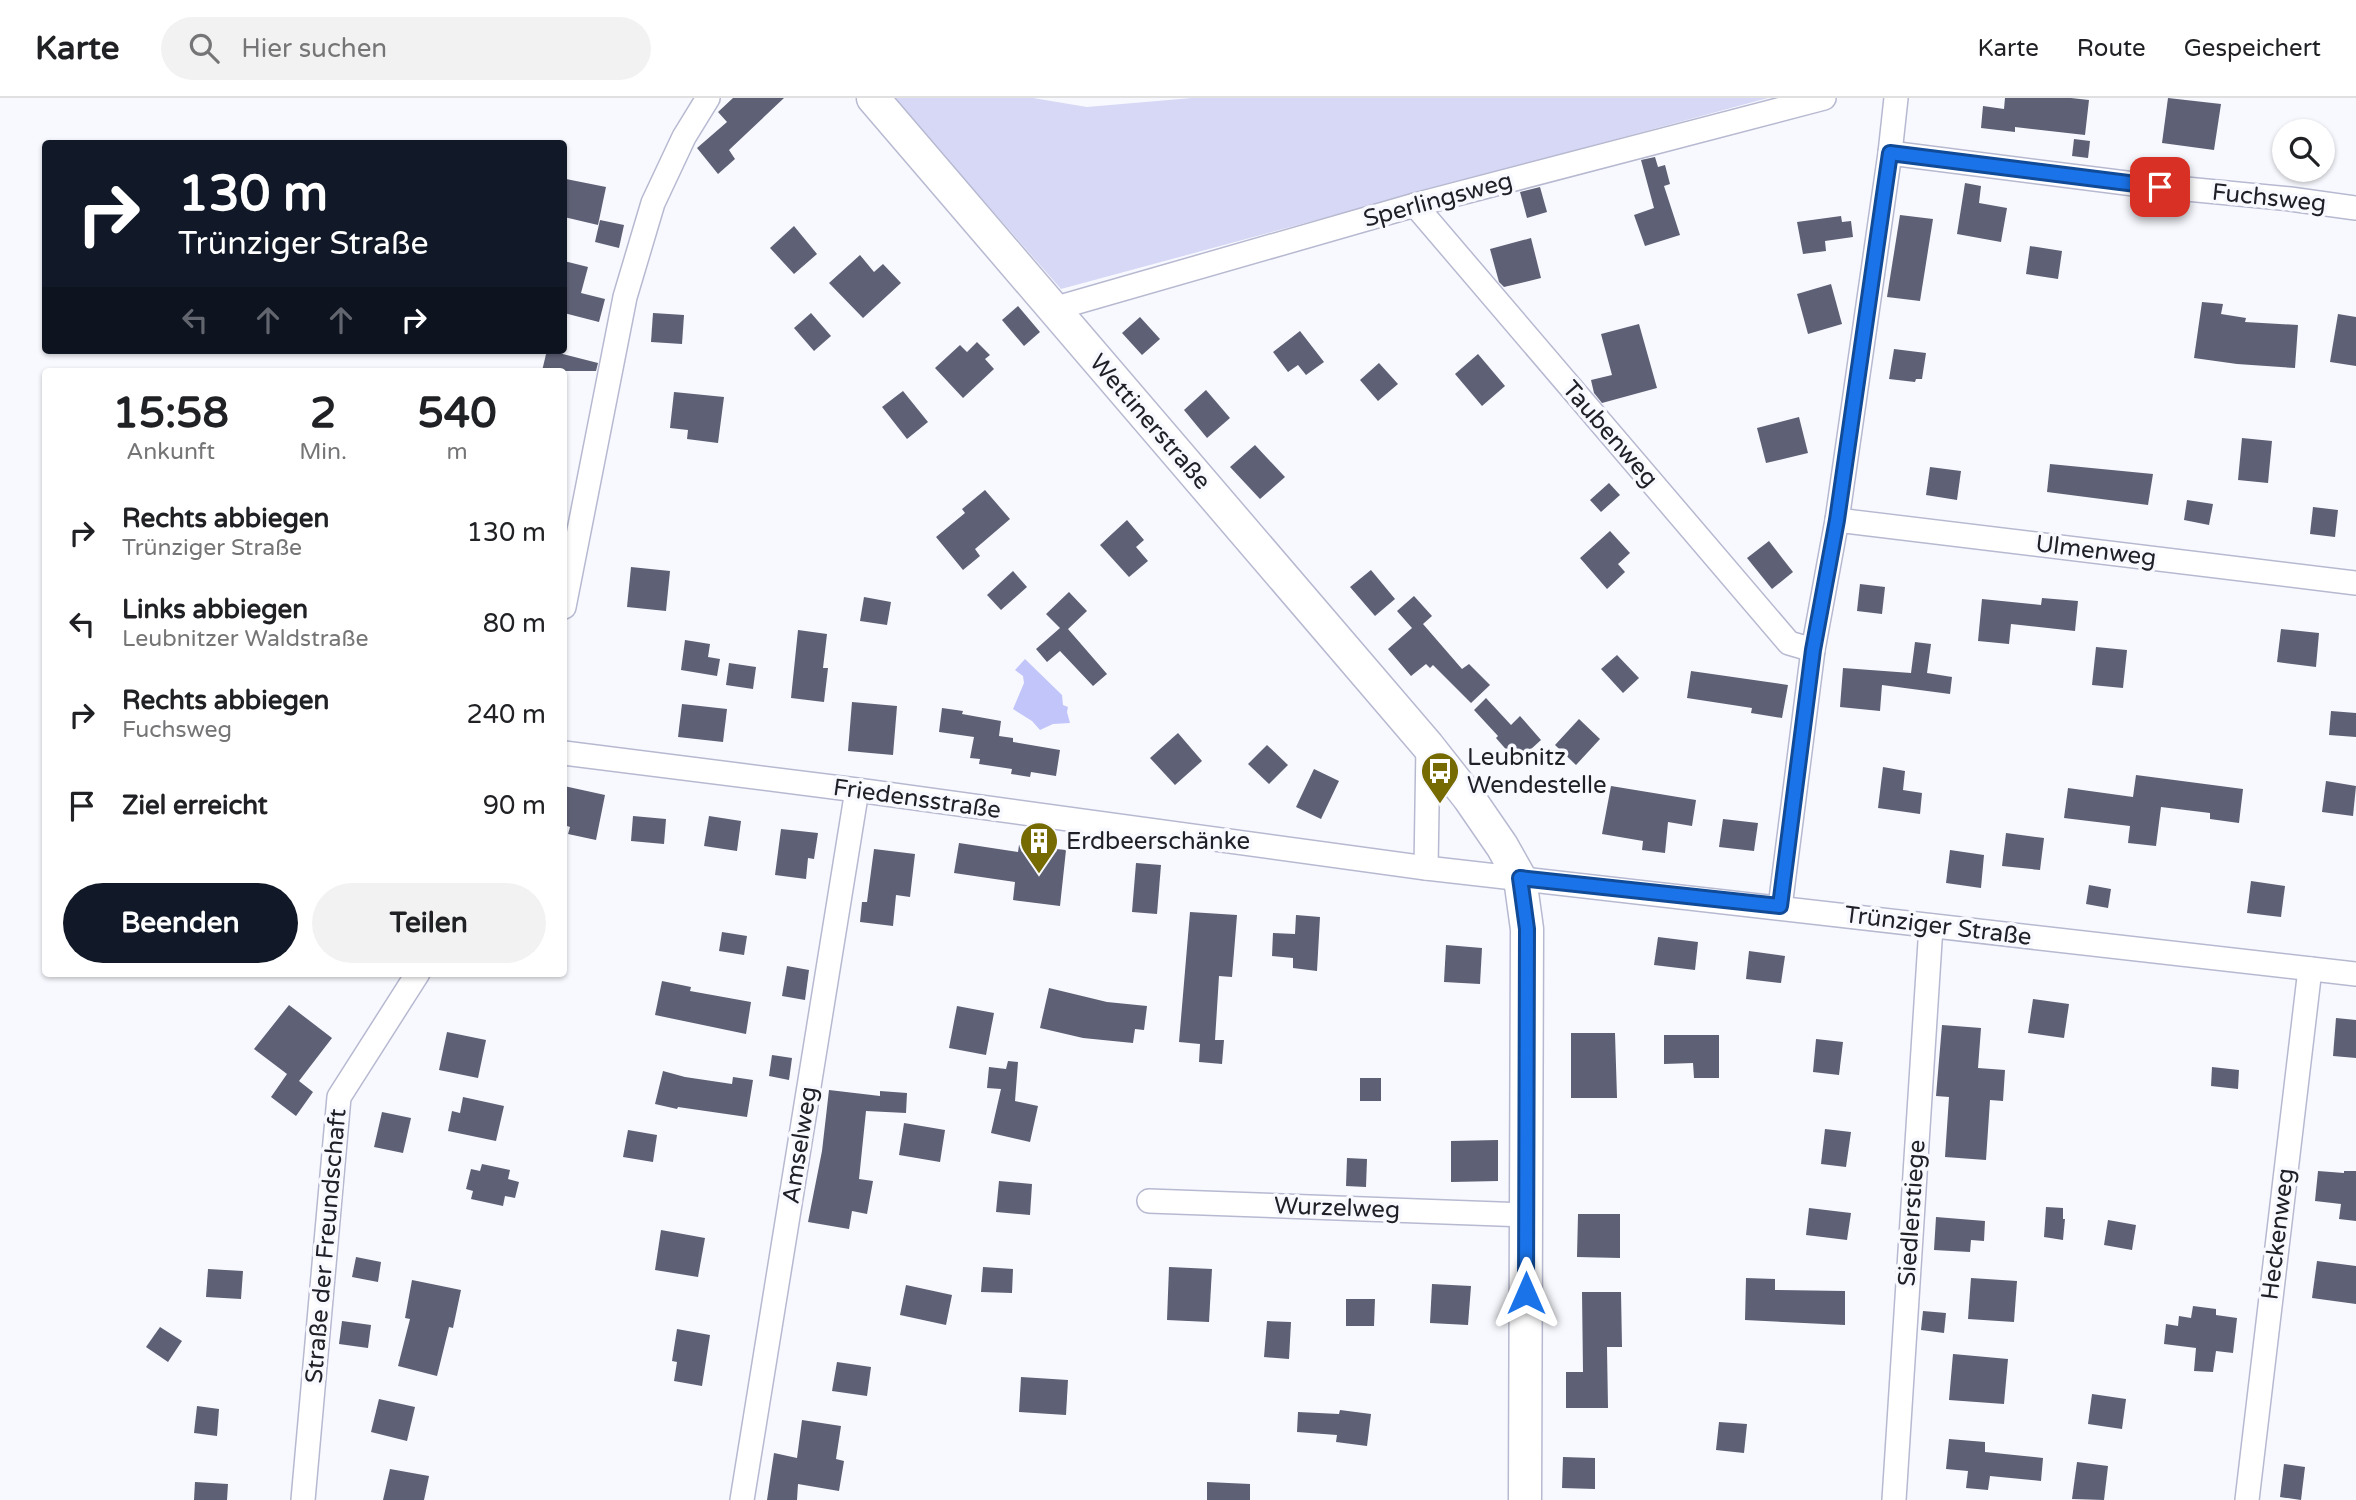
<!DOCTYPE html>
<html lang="de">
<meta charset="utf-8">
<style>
body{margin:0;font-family:"Varela Round",sans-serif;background:#f2f2f2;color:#202124;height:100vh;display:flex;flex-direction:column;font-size:26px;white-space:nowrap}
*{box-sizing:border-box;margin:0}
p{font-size:23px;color:#757577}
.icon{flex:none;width:38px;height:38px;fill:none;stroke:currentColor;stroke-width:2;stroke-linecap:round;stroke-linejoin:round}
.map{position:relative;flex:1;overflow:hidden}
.sheet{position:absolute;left:42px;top:270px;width:525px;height:609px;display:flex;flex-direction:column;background:#fff;border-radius:7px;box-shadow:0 2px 5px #0004}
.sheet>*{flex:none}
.banner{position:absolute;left:42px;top:42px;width:525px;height:214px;border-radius:7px;box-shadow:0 2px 5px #0004;background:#111827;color:#fff;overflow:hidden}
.tools{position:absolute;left:2272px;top:21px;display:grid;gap:14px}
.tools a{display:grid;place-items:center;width:63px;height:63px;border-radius:50%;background:#fff;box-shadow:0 2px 5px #0004;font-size:35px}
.pin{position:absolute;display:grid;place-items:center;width:60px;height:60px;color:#fff;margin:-30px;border-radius:14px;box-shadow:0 4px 10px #0006}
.me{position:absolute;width:77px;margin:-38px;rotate:0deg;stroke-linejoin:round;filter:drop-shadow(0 0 5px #0008)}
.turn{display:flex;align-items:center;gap:24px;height:147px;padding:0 21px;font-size:32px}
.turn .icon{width:91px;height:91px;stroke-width:2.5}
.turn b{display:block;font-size:49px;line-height:60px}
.lanes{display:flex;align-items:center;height:66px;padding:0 21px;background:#0003;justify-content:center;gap:35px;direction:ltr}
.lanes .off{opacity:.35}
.eta{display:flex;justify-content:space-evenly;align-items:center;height:119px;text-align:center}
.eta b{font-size:42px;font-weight:700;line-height:49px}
.primary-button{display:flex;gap:14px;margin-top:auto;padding:14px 21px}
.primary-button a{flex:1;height:80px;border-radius:42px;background:#111827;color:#fff;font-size:28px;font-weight:700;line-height:80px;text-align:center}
.primary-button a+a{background:#f2f2f2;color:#202124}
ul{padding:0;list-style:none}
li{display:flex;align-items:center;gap:21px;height:91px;padding:0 21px}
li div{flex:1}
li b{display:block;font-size:26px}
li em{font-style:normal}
header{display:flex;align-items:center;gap:42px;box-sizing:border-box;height:98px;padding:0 35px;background:#fff;border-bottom:2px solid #e0e0e0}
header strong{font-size:33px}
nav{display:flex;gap:38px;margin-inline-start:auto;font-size:24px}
.search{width:490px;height:63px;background:#f2f2f2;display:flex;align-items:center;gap:18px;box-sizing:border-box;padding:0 24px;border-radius:38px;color:#757577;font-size:26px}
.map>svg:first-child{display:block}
</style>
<header>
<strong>Karte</strong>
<div class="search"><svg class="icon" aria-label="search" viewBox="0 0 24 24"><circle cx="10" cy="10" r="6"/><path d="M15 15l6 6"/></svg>Hier suchen</div>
<nav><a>Karte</a><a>Route</a><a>Gespeichert</a></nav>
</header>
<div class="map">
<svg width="2356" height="1402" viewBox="0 0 2356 1402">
<rect width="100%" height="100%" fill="#f8f9fe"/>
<polygon fill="#d6d8f5" points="893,0 1033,0 1087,9 1192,0 1768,0 1061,191"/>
<polygon fill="#c2c5f9" points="1025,561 1062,597 1063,607 1068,609 1067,614 1070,625 1053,626 1040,632 1032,623 1013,611 1024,585 1023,578 1015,572"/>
<g fill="#5e6075">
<polygon points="733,0 784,0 729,52 735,61 718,76 697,50 727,24 718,14"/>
<polygon points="2005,0 2071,0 2089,2 2085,37 2015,29 2015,34 1981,30 1983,8 2004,11"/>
<polygon points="2168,0 2221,6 2214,52 2162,45"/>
<polygon points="2074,41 2090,43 2088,60 2072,58"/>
<polygon points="1655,59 1658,69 1665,67 1670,86 1664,88 1680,137 1645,148 1634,117 1654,110 1641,62"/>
<polygon points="566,81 606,89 598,127 564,119 564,93"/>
<polygon points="1965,85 1981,88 1979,105 2007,110 2001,144 1957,136"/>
<polygon points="1540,89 1547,114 1527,120 1520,94"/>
<polygon points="1900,117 1933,121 1920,203 1887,199"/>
<polygon points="1841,118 1842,124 1851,123 1853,139 1825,143 1826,153 1803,156 1797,124"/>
<polygon points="600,122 624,127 619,150 595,144"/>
<polygon points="794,128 817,156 794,176 770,150"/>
<polygon points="1531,140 1541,180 1504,189 1499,184 1490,151"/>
<polygon points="2030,148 2062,153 2058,181 2026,176"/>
<polygon points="860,157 874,174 883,166 901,185 863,220 829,185"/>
<polygon points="564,163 588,169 581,195 605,201 599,224 564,215"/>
<polygon points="1831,186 1842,226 1808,236 1797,196"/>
<polygon points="2202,204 2223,206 2221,216 2246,220 2245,224 2298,227 2295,270 2237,266 2194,260"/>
<polygon points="1018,208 1040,234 1024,248 1002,222"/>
<polygon points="653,215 684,217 682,246 651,244"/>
<polygon points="811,215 831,238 814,253 794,230"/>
<polygon points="2338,216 2356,219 2356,268 2330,264"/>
<polygon points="1140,219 1160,241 1142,257 1122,235"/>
<polygon points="1639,226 1657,290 1602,305 1594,295 1591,282 1612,277 1601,236"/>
<polygon points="1300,233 1324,264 1306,277 1298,267 1288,274 1273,254"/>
<polygon points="977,244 990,257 985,261 994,271 963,300 935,270 960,247 967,254"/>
<polygon points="1894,251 1926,255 1922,281 1916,281 1915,284 1889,281"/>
<polygon points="547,252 598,265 596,273 542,273"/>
<polygon points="1478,256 1505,288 1482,308 1455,276"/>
<polygon points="1379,265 1398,286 1378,303 1360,282"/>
<polygon points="1206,292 1230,320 1207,340 1184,312"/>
<polygon points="903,293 928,324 907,341 882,309"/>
<polygon points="674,294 724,299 718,345 687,341 688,332 670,330"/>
<polygon points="1799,319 1808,355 1766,365 1757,330"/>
<polygon points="2242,340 2272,343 2268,385 2238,382"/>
<polygon points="1255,347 1285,379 1260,401 1230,369"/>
<polygon points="2050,366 2153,376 2148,407 2047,394"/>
<polygon points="1930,369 1961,373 1957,402 1926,397"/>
<polygon points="1609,385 1620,397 1601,414 1590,402"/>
<polygon points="985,392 1010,421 975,451 980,458 963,472 936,439 965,415 962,411"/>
<polygon points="2187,402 2213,406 2209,427 2184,422"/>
<polygon points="2313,409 2338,412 2335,439 2310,436"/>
<polygon points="1127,422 1144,442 1136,449 1148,463 1129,479 1100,447"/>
<polygon points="1610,433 1630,455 1618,466 1625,474 1607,491 1580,460"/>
<polygon points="1769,443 1793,474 1772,491 1747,460"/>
<polygon points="631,469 670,473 666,513 627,509"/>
<polygon points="1371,472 1395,501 1375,518 1350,489"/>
<polygon points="1013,473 1027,489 1001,512 987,497"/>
<polygon points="1860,486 1885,489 1882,516 1857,513"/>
<polygon points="1069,494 1087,513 1068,531 1107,576 1093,588 1060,553 1047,564 1036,551 1060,530 1046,516"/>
<polygon points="1414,498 1432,518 1423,526 1462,571 1469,566 1490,587 1471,605 1433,567 1430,570 1426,566 1411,578 1388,551 1412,530 1397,513"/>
<polygon points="864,499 891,504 887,527 860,523"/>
<polygon points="2042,500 2078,503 2075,533 2011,526 2009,546 1978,543 1982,501 2041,507"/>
<polygon points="2281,531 2319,535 2316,569 2277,564"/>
<polygon points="798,532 827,536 823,570 828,570 824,604 791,600"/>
<polygon points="685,542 710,546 708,559 720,561 717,578 681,572"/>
<polygon points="1915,544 1931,546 1927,575 1952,579 1950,596 1882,587 1880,613 1840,609 1843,570 1911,575"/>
<polygon points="2096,549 2127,552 2123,590 2092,587"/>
<polygon points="1617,557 1639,580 1623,595 1601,571"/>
<polygon points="729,565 756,569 753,591 726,587"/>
<polygon points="1691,573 1788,587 1782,620 1751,615 1752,610 1687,600"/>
<polygon points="1486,600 1511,627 1520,618 1541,642 1517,664 1496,640 1498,638 1474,612"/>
<polygon points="852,604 897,608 893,657 848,653"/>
<polygon points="682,606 727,611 723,644 678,639"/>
<polygon points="942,610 963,613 962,616 1001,623 999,638 1013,640 1013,644 1060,652 1056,678 1031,674 1030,679 1011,676 1012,671 979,666 980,661 970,660 974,639 939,634"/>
<polygon points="2331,613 2356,615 2356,639 2329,637"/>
<polygon points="1579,621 1600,641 1576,667 1555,647"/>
<polygon points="1178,635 1202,663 1175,687 1150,660"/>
<polygon points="1267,647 1288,667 1269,686 1248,666"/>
<polygon points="1883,669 1905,673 1903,692 1922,695 1920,716 1878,710"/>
<polygon points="1314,671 1339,683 1321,721 1296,709"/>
<polygon points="2136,677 2243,691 2239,725 2210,721 2210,715 2161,709 2156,748 2128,745 2130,728 2064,720 2068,690 2133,699"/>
<polygon points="2326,683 2356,688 2353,718 2322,714"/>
<polygon points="564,688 605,697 596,742 568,736 570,729 564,727"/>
<polygon points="1611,688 1696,702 1692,728 1668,724 1665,755 1642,752 1643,743 1602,736"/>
<polygon points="633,718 666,721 664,746 631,743"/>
<polygon points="709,718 741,723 737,753 704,748"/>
<polygon points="1723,721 1758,725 1754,753 1719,749"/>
<polygon points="781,731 818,735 814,761 808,760 806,781 775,777"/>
<polygon points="2006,735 2044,740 2040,772 2002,768"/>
<polygon points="959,745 1018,754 1019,747 1066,752 1060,808 1013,802 1015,784 954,775"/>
<polygon points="874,751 915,756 910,799 896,797 893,828 860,824 862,804 867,804"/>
<polygon points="1950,752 1984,757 1981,790 1946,785"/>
<polygon points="1136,765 1161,767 1157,816 1132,814"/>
<polygon points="2251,783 2285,788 2281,819 2247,815"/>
<polygon points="2089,787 2111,791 2108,810 2086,806"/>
<polygon points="1190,814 1237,817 1232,879 1219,878 1215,942 1224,942 1222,966 1199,964 1200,946 1179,944"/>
<polygon points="1296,817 1320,819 1317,873 1293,870 1293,860 1272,858 1273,835 1295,836"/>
<polygon points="722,834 747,838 744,857 719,853"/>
<polygon points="1658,839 1698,844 1695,872 1654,867"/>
<polygon points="1446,847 1482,850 1480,886 1444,884"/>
<polygon points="1749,853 1785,858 1781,885 1746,881"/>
<polygon points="787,868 809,872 805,902 782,898"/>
<polygon points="662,883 691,889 690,893 751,904 746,936 655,917"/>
<polygon points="1049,890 1107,904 1147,908 1144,932 1135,931 1133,945 1083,940 1040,930"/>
<polygon points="2033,901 2069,906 2064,940 2028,935"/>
<polygon points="289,907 332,940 299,983 313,994 296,1018 271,999 287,976 254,951"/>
<polygon points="957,908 994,915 986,957 949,950"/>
<polygon points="2336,920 2356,922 2356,960 2333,958"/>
<polygon points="1942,927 1981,930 1978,970 2005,972 2003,1003 1990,1002 1986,1062 1945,1059 1949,999 1936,998"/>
<polygon points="447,934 486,942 478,980 439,972"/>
<polygon points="1571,935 1615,935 1617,1000 1571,1000"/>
<polygon points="1664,937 1719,937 1719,980 1694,980 1693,965 1664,966"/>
<polygon points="1816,941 1843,944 1839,977 1813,974"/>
<polygon points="772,957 792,960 789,982 769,978"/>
<polygon points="1008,963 1018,964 1015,1003 1038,1008 1030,1044 991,1035 1001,991 987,990 989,969 1006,971"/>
<polygon points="2212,969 2239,972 2238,991 2211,988"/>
<polygon points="663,973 685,979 732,986 733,979 753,982 747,1019 678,1009 677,1011 655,1006"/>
<rect x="1360" y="980" width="21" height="23"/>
<polygon points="829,992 880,998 880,993 907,995 906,1015 866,1013 859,1081 873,1083 867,1116 852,1113 849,1131 808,1124 822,1053"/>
<polygon points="463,999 504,1008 496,1043 448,1033 452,1013 460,1015"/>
<polygon points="382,1014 411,1020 403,1055 374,1049"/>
<polygon points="904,1025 945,1032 940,1064 899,1057"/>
<polygon points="1825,1031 1851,1034 1846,1069 1821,1066"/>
<polygon points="628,1032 657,1037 653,1064 623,1059"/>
<polygon points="1498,1042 1498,1083 1451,1084 1451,1043"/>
<polygon points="1347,1060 1367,1061 1366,1089 1346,1088"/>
<polygon points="482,1066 510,1072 508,1081 519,1084 515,1100 505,1098 503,1108 471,1101 473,1093 466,1091 471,1071 480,1073"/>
<polygon points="2318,1073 2344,1075 2344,1073 2356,1073 2356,1123 2339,1121 2341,1106 2315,1103"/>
<polygon points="999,1083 1032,1086 1030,1117 996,1114"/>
<polygon points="2046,1109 2063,1110 2063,1121 2065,1121 2063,1142 2044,1139"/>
<polygon points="1809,1110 1851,1115 1847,1142 1806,1137"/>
<polygon points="1578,1116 1620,1116 1620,1160 1577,1159"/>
<polygon points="1936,1119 1985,1123 1984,1143 1971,1142 1970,1154 1934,1152"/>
<polygon points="2108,1122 2136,1127 2132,1152 2104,1147"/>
<polygon points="661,1132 705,1140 698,1179 655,1172"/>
<polygon points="356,1159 381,1164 378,1184 352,1179"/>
<polygon points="2317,1163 2356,1168 2356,1206 2312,1200"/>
<polygon points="983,1169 1013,1171 1012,1195 981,1194"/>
<polygon points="1169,1169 1212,1171 1209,1224 1167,1222"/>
<polygon points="208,1171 243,1173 241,1201 206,1199"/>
<polygon points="1746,1180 1775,1181 1775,1192 1845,1193 1845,1227 1745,1222"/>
<polygon points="1971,1180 2017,1183 2014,1224 1968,1221"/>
<polygon points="412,1182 461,1192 453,1230 449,1229 437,1278 398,1268 410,1221 405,1220"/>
<polygon points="1432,1186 1471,1188 1468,1227 1430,1225"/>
<polygon points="906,1187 952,1197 946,1227 900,1217"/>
<polygon points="1582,1194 1621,1194 1622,1249 1607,1249 1608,1310 1566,1310 1566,1274 1583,1274"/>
<polygon points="1346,1201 1375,1201 1374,1228 1346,1228"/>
<polygon points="2193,1208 2216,1211 2216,1217 2237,1220 2233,1255 2216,1253 2213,1274 2194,1273 2196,1250 2164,1246 2166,1226 2178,1228 2179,1218 2191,1220"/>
<polygon points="1923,1213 1946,1215 1944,1235 1921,1232"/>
<polygon points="342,1223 371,1227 368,1250 339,1246"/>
<polygon points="1267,1223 1291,1224 1289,1261 1264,1259"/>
<polygon points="160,1229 182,1243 168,1264 146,1249"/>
<polygon points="677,1231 710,1237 702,1288 674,1283 677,1264 672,1263"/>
<polygon points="1953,1256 2008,1261 2004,1306 1949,1302"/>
<polygon points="837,1264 871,1269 867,1298 832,1293"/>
<polygon points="1021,1279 1068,1282 1066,1317 1019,1314"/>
<polygon points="2092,1296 2126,1301 2122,1331 2088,1326"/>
<polygon points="379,1301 415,1309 407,1343 371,1334"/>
<polygon points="197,1308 219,1311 217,1338 194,1335"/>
<polygon points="1340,1312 1371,1316 1367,1348 1336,1344 1337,1337 1297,1334 1298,1314 1339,1316"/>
<polygon points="802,1322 841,1328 836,1361 844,1363 839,1393 798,1386 797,1402 767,1402 774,1355 797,1360"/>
<polygon points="1719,1324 1747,1326 1744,1355 1716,1352"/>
<polygon points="1949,1341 1985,1344 1985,1354 2043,1360 2041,1383 1990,1378 1988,1392 1966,1390 1968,1373 1946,1371"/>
<polygon points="1563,1359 1595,1360 1595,1391 1562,1390"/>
<polygon points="2077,1364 2108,1368 2104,1402 2072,1401"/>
<polygon points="2284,1366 2305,1369 2301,1402 2280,1399"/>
<polygon points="390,1371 429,1378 424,1402 383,1402"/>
<polygon points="195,1384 228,1386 227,1402 194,1402"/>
<polygon points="1207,1384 1250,1386 1250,1402 1207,1402"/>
</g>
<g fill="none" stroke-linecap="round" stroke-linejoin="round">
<defs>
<g id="street">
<polyline points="1890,55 2134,86 2290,101 2356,110"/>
<polyline points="1415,107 1789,545 1813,552"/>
<polyline points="1053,211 1415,107 1824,0"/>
<polyline points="1837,422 2356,485"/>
<polyline points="564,509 625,199 653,105 684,39 708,0"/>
<polyline points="564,655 857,692 1426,770 2356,876"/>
<polyline points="1426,770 1428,648"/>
<polyline points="1780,809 1813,552 1837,422 1890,55 1896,0"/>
<polyline points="1149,1103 1526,1117"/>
<polyline points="303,1402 339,999 418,875"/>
<polyline points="742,1402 857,692"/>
<polyline points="1894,1402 1931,828"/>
<polyline points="2247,1402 2310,871"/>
</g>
<polyline id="secondary" points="873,0 1428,648 1469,700 1502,748 1520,780 1527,831 1525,1402"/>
</defs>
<use href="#street" stroke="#b7b9d1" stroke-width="26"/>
<use href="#secondary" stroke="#b7b9d1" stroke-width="35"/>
<use href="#street" stroke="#fff" stroke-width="23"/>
<use href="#secondary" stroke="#fff" stroke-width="32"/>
</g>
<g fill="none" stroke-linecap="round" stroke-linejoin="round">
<defs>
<polyline id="route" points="1526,1195 1527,831 1520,780 1780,808 1813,552 1837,422 1890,55 2160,89"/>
</defs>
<use href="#route" stroke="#114b97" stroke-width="18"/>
<use href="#route" stroke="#1a73e8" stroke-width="12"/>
</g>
<defs>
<symbol id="bus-pin" viewBox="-11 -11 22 30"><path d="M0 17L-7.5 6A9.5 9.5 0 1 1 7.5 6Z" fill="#766a02" stroke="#f8f9fe"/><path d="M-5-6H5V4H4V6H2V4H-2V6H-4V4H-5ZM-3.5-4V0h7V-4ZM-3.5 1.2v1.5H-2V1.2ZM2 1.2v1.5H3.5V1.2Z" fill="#fff"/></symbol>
<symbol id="building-pin" viewBox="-11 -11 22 30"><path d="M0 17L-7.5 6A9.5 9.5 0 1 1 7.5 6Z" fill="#766a02" stroke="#f8f9fe"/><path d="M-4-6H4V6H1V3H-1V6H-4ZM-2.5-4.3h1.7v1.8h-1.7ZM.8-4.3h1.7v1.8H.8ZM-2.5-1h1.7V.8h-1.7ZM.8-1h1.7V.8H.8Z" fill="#fff"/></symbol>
</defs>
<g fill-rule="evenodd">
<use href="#bus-pin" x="1418" y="651" width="44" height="60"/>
<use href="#building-pin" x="1017" y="721" width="44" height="60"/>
</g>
<g text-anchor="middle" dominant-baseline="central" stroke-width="7" stroke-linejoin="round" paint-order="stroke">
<g font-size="24" fill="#202029" stroke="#f8f9fe">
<text transform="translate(2269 100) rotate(6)">Fuchsweg</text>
<text transform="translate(1438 102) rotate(-15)">Sperlingsweg</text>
<text transform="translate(1150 324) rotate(49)">Wettinerstraße</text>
<text transform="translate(1610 336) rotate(49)">Taubenweg</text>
<text transform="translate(2096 453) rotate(7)">Ulmenweg</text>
<text transform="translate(917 701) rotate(8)">Friedensstraße</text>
<text transform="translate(1938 828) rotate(7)">Trünziger Straße</text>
<text transform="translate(800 1047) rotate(-81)">Amselweg</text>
<text transform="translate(1337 1110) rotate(2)">Wurzelweg</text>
<text transform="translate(1912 1115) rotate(-86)">Siedlerstiege</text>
<text transform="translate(2278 1136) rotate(-83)">Heckenweg</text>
<text transform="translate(326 1148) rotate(-85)">Straße der Freundschaft</text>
</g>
<g font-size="24" fill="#202029" stroke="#f8f9fe" text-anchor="start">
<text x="1467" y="659">Leubnitz<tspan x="1467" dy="28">Wendestelle</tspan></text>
<text x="1066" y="743">Erdbeerschänke</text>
</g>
</g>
</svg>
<div class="tools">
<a><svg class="icon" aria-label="search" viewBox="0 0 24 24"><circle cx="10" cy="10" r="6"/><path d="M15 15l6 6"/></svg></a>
</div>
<div class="pin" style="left:2160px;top:89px;background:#d93025"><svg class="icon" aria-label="arrive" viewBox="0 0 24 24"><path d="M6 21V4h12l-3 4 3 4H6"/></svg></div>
<svg class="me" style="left:1526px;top:1195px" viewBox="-20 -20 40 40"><path d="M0-17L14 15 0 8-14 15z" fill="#1a73e8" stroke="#fff" stroke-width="4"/></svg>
<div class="banner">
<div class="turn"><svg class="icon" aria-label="right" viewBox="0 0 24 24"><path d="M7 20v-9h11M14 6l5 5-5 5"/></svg><div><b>130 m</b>Trünziger Straße</div></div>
<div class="lanes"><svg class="icon off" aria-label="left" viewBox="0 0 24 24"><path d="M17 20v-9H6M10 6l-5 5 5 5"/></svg><svg class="icon off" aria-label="ahead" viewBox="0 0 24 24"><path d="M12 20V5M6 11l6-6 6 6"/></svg><svg class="icon off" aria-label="ahead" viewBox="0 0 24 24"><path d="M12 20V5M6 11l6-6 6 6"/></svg><svg class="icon" aria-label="right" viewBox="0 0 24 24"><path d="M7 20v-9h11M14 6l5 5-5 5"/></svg></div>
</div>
<section class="sheet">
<div class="eta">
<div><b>15:58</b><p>Ankunft</p></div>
<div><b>2</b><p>Min.</p></div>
<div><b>540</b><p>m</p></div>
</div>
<ul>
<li><svg class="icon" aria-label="right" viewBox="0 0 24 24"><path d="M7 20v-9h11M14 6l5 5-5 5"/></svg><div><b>Rechts abbiegen</b><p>Trünziger Straße</p></div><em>130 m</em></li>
<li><svg class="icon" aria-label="left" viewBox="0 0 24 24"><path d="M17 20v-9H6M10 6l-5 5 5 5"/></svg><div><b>Links abbiegen</b><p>Leubnitzer Waldstraße</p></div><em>80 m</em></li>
<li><svg class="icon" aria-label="right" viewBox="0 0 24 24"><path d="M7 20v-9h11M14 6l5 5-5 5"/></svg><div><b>Rechts abbiegen</b><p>Fuchsweg</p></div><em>240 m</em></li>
<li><svg class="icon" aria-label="arrive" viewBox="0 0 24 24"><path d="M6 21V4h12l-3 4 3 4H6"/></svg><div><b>Ziel erreicht</b></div><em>90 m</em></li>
</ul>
<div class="primary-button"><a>Beenden</a><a>Teilen</a></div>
</section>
</div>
